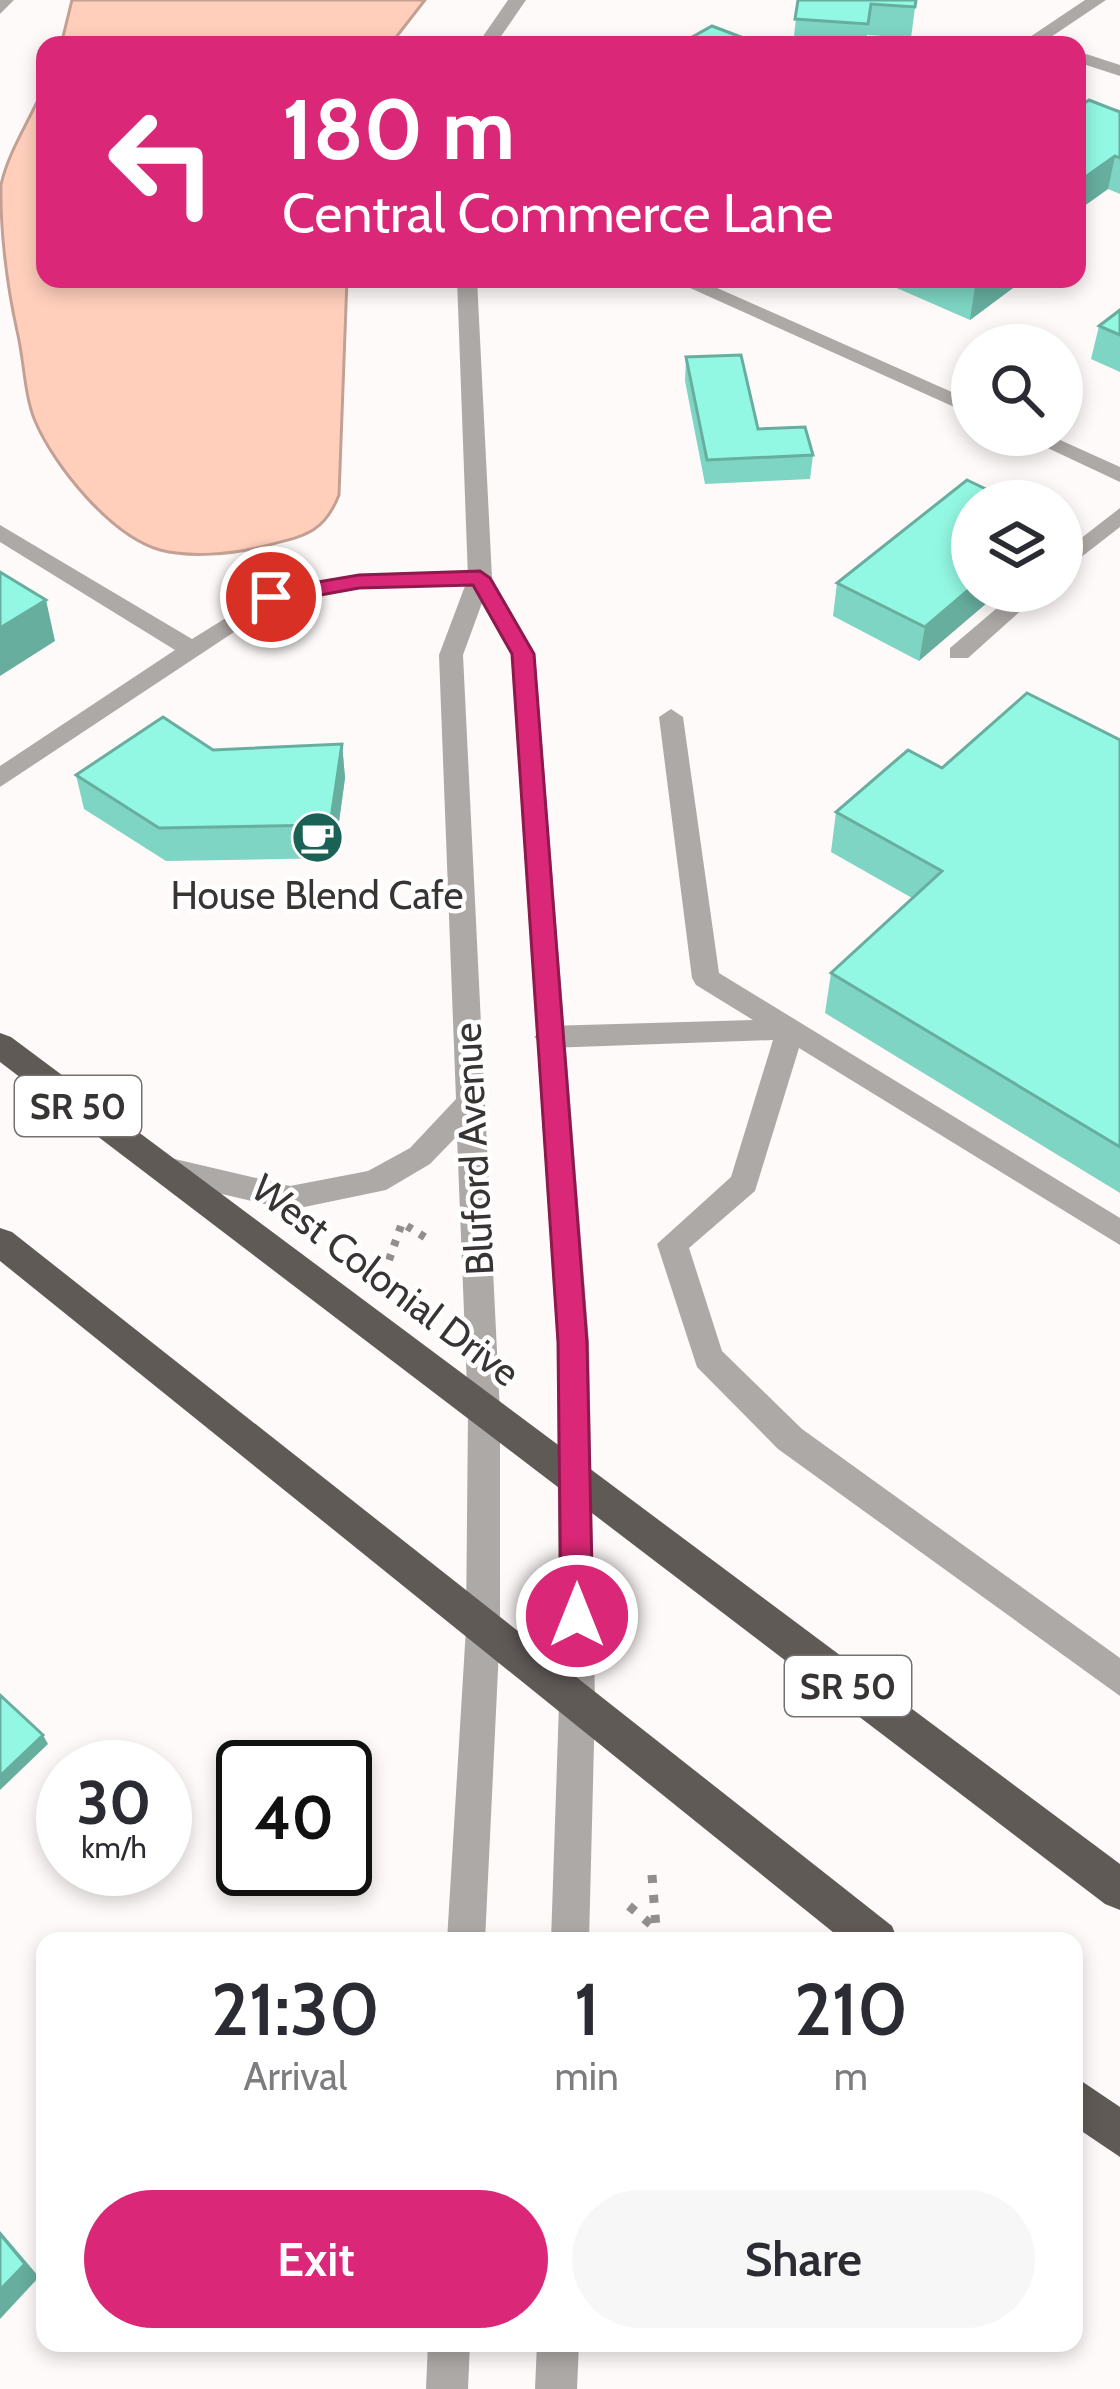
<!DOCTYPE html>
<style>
body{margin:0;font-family:Cabin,sans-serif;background:#f7f7f7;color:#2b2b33;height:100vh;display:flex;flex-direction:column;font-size:45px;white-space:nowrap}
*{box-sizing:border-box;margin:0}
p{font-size:39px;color:#7c7c81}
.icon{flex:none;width:66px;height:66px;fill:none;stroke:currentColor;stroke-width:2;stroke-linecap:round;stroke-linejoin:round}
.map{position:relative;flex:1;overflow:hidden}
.side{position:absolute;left:36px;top:1932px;width:1047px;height:420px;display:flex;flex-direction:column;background:#fff;border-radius:24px;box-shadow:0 6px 18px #0003}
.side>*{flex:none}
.banner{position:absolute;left:36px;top:36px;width:1050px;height:252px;border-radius:24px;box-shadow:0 6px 18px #0003;background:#db2777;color:#fff;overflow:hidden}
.buttons{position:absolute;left:951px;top:324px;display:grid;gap:24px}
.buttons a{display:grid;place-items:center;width:132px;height:132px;border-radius:50%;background:#fff;box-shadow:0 6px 18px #0003;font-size:60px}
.speed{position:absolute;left:36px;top:1740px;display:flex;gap:24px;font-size:60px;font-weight:700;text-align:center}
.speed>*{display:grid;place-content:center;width:156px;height:156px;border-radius:50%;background:#fff;box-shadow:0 6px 18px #0003;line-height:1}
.speed small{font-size:30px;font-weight:400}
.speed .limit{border:6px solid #111;border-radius:18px;background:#fff;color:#111}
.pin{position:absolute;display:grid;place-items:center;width:102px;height:102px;color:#fff;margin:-51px;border:6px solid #fff;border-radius:50%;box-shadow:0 3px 12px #0007}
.me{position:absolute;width:132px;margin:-66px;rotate:0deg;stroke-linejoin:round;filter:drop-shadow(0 0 9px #0008)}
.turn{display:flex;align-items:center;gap:42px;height:252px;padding:0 48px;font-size:54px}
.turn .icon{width:156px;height:156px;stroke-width:2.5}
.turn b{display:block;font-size:84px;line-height:102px}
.eta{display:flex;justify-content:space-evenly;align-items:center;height:204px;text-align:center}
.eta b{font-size:72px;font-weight:600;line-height:84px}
.primary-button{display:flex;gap:24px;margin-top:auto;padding:24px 48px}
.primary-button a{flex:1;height:138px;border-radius:72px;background:#db2777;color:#fff;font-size:48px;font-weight:600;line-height:138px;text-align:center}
.primary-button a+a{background:#f7f7f7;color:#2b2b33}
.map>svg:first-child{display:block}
</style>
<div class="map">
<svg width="1120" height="2389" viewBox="0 0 1120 2389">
<rect width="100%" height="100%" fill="#fefaf9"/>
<g fill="#ffcfbc" stroke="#c3a093" stroke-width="3">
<polygon points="72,0 425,0 390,45 61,45"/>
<path d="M45 84V279H347L339 495C323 536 301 536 261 547 231 554 191 558 160 550 111 536 54 466 35 421 24 395 24 359 17 331 7 286 0 231 1 185 8 151 32 117 45 84Z"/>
</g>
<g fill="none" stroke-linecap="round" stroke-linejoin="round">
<polyline stroke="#928e8d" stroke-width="8" stroke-dasharray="6 9" stroke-linecap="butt" points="389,1260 402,1223 431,1241"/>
<g stroke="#928e8d" stroke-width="9" stroke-dasharray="8 12" stroke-linecap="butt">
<polyline points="652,1875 656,1928 663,1941"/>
<polyline points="629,1906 654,1927"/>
</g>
<g fill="#ada9a7" fill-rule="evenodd">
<polygon points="1077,98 1120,110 1120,122 1077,109"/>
<polygon points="1120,508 1120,527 1062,572 1062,553"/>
<polygon points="1017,591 1043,591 968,658 950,658 950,648"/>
<polygon points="671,709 683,717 719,973 1120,1218 1120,1245 799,1048 755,1191 689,1248 722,1351 802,1429 1120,1658 1120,1696 778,1449 697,1367 657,1244 731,1177 773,1040 548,1048 534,1037 548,1026 753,1020 696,985 692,978 659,717"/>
</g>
<g fill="#ada9a7" fill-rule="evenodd">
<polygon points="0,0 14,0 0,14"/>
<polygon points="1085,0 1106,0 1039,45 1018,45"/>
<polygon points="1077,51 1120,65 1120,76 1077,62"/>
<polygon points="670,279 697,279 972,401 972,415"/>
<polygon points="1020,435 1049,435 1120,467 1120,482"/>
<polygon points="0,525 192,639 271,590 359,574 480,571 492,578 480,585 359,588 278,603 0,787 0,766 175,650 0,542"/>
</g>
<g fill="#ada9a7" fill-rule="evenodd">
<polygon points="508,0 526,0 495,45 477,45"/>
<polygon points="457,279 477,279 492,578 535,654 589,1342 595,1704 589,1941 551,1941 559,1704 557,1342 511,654 482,603 463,655 500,1413 500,1628 485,1941 447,1941 466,1628 468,1413 457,1136 430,1164 386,1190 290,1210 162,1180 151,1176 147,1168 151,1160 162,1156 290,1186 368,1171 410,1148 456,1099 439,655 468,578"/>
<polygon points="428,2343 470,2343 468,2389 426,2389"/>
<polygon points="537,2343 579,2343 577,2389 535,2389"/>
</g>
<g fill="#605a57" fill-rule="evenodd">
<polygon points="0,1033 11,1037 1120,1864 1120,1910 1105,1904 0,1062"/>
<polygon points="0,1228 12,1232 892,1926 898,1941 844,1941 0,1261"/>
<polygon points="1074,2076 1120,2107 1120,2157 1074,2126"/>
</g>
</g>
<g fill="#7ed5c3">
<polygon points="798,0 916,0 911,38 867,35 866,45 793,45"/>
<polygon points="1077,108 1120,112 1120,194 1108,189 1077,211"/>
<polygon points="876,279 1025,279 970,320"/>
<polygon points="1120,310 1120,372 1091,359 1099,326"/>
<polygon points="686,357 758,429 813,455 810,479 705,484 685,381"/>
<polygon points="967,480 919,661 833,616 837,583"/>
<polygon points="1120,740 1120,1193 825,1013 831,973 912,898 831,852 836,812 942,768"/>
<polygon points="342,744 345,778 334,858 166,861 84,809 76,775 213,750"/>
</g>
<g fill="#67ae9f">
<polygon points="1115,156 1108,189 1077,211 1077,183"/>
<polygon points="985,279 1025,279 970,320 975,286"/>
<polygon points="972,587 972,591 1001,591 919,661 925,627"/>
<polygon points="46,600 55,641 0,676 0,628"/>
<polygon points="342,744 345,778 334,858 330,825"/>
<polygon points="43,1735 48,1744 0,1790 0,1776"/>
<polygon points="0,2231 39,2277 0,2319"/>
</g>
<g fill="#93f8e3" stroke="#67ae9f" stroke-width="3">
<polygon points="798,0 916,0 915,7 871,4 868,24 795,19"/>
<polygon points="712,26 762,45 678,45"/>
<polygon points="1089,100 1120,112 1120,158 1115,156 1077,183 1077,108"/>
<polygon points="958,279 985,279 975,286"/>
<polygon points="1120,310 1120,335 1099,326"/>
<polygon points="741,355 758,429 805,427 813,455 707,460 686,357"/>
<polygon points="967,480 1011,501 972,501 972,587 925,627 837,583"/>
<polygon points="0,572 46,600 0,628"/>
<polygon points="1027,693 1120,740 1120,1147 831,973 942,871 836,812 908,750 942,768"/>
<polygon points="163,717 213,750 342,744 330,825 159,828 76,775"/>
<polygon points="0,1695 43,1735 0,1776"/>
<polygon points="0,2234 25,2264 0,2290"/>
</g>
<polygon fill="#db2777" stroke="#8e194d" stroke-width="3" points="480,571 490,578 534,654 587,1342 593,1616 588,1626 577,1630 566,1626 561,1616 558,1342 512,654 473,585 359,588 271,604 260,597 271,590 359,575"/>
<defs>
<symbol id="cafe-disc" viewBox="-11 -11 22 22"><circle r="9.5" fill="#1b6256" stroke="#fff"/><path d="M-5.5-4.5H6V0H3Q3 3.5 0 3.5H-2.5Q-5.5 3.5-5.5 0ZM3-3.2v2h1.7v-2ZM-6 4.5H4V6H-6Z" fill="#fff"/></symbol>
</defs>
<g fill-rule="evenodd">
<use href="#cafe-disc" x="288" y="808" width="59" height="59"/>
</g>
<g text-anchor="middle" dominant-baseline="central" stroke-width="9" stroke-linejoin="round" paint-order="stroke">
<g fill="#fff" stroke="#737170" stroke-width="3">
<rect x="15" y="1076" width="126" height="60" rx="9"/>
<rect x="785" y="1656" width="126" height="60" rx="9"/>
</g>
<g font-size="36" font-weight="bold" fill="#373433">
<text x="78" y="1106">SR 50</text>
<text x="848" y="1686">SR 50</text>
</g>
<g font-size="39" fill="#373433" stroke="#fff">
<text x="317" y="895">House Blend Cafe</text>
</g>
<g font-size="39" fill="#373433" stroke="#fff">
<text transform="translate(473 1149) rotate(-93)">Bluford Avenue</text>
<text transform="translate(386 1280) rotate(37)">West Colonial Drive</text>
</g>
</g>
</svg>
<div class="buttons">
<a><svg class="icon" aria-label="search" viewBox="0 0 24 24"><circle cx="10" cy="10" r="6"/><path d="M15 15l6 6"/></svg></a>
<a><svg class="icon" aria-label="layers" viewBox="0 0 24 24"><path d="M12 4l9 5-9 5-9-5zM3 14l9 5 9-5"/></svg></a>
</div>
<div class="speed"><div>30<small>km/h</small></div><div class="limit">40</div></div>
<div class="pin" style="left:271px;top:597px;background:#d93025"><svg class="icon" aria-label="arrive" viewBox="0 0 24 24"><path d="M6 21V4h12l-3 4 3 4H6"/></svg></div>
<svg class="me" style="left:577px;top:1616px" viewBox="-20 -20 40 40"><circle r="17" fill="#db2777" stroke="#fff" stroke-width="3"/><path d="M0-11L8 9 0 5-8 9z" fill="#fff"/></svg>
<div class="banner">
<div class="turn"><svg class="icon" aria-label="left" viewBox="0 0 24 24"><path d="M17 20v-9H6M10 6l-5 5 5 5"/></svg><div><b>180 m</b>Central Commerce Lane</div></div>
</div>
<section class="side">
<div class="eta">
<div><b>21:30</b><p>Arrival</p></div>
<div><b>1</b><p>min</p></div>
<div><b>210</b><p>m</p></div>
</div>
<div class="primary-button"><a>Exit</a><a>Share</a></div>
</section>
</div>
